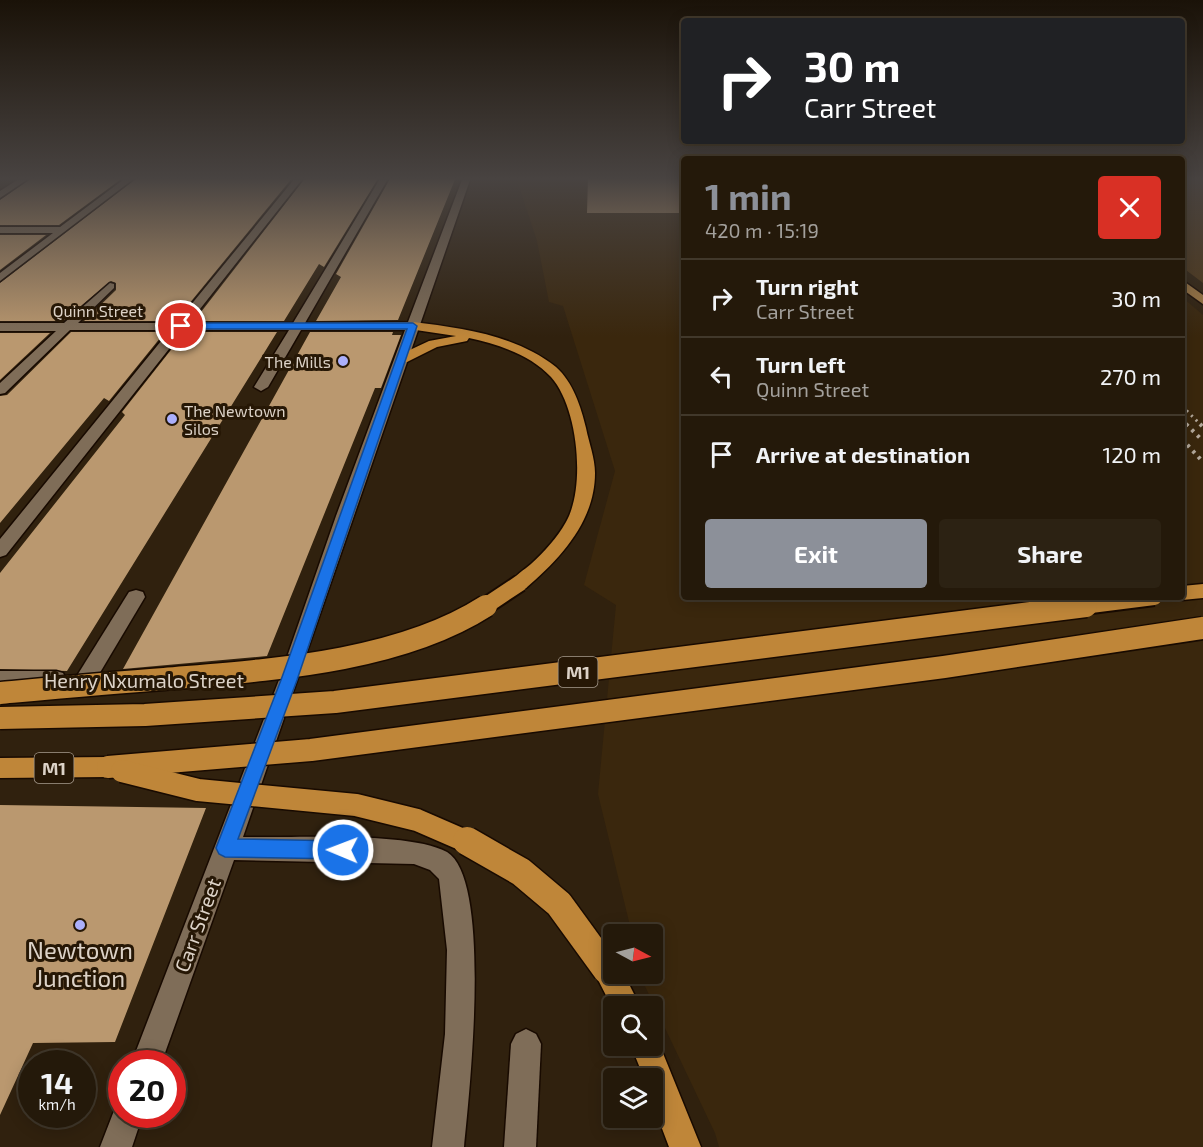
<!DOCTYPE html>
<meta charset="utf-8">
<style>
body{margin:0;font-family:"Exo 2",sans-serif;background:#2c2213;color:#f1f3f6;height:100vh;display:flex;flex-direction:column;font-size:22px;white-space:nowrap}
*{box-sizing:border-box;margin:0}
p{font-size:20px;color:#a3a09c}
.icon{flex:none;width:33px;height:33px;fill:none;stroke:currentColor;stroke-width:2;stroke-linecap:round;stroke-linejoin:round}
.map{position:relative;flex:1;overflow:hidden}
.details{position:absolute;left:681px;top:156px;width:504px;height:444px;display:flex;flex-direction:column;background:#24190a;border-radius:6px;box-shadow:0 3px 15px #0003,0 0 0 2px #41382b}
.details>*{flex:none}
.guide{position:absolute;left:681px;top:18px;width:504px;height:126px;border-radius:6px;box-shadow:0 3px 15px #0003,0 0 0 2px #41382b;background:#202124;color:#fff;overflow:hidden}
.needle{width:39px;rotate:97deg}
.buttons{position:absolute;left:603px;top:924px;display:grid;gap:12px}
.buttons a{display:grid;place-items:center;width:60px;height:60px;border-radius:6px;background:#24190a;box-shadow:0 3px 15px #0003,0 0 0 2px #41382b;font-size:30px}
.speed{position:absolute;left:18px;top:1050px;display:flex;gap:12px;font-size:30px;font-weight:700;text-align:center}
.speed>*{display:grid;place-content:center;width:78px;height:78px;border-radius:50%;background:#24190a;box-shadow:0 3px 15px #0003,0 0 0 2px #41382b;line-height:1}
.speed small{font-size:15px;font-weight:400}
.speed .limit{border:9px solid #d22;background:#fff;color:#111}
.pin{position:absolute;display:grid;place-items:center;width:51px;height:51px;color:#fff;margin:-26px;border:3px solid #fff;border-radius:50%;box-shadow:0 2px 6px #0007}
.me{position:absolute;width:66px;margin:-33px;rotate:271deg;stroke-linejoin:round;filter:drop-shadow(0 0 4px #0008)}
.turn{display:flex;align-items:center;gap:21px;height:126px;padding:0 24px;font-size:27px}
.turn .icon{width:78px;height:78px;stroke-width:2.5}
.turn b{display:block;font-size:42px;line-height:51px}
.round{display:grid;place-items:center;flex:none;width:63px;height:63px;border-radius:6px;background:#2c2213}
.headline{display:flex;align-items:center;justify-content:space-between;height:102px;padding:0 24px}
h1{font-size:36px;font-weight:700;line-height:45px;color:#8c9099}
.button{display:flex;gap:12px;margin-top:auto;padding:12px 24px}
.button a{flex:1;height:69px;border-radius:6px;background:#8c9099;color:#fff;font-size:24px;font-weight:700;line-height:69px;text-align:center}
.button a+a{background:#2c2213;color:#f1f3f6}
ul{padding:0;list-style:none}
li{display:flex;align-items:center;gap:18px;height:78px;padding:0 24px;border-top:2px solid #41382b}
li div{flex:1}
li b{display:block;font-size:22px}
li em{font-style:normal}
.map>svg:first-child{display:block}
</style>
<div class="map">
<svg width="1203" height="1147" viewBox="0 0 1203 1147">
<rect width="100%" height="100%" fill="#30210e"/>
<polygon fill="#3a270d" points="516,177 684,177 684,597 1182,597 1182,297 1203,315 1203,1147 719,1147 715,1133 644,984 641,974 652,974 652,934 632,934 598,794 616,605 584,585 615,471 563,306 549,302 537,241"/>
<polygon fill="#503818" points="1182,177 1203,177 1203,283 1182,267"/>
<g fill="#ba986f">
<polygon points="33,177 124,177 59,225 0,225 0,200"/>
<polygon points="138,177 293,177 175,321 84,321 116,290 116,283 111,281 63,321 0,321 0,283"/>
<polygon points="306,177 379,177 324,267 319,264 284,321 194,321"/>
<polygon points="391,177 456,177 398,320 316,321 341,277 336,274"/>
<polygon points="588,177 684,177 684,213 587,213"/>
<polygon points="0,235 46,235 0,270"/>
<polygon points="71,332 165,332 109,401 104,398 0,523 0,396 7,395"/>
<polygon points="185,332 277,332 67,671 0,669 0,573 125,415 122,412"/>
<polygon points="310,332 393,332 392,335 401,335 381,388 375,388 267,656 123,669"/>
<polygon points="0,333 50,333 0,380"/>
<polygon points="0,805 206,808 115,1042 33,1043 0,1115"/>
</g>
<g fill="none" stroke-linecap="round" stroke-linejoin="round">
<defs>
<g id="minor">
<polygon points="22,177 31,177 0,198 0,191"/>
<polygon points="127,177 136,177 0,281 0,273 53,233 0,233 0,227 60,227"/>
<path d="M296 177H304L189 323H293L381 177H389L305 323 408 322 463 177H471L243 837C290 838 410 831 447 852 493 880 469 1096 464 1147H432L445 1034 447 950 439 879 430 870 414 864 234 860 161 1064H131L279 680 336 516 405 330H301L268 387 261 391 254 387 289 330H184L6 555 0 557V539L170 330H70L5 393 0 394V383L56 331H0V323H64L110 283 114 284V288L78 323H176Z"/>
<polygon points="136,590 143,592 145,597 92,686 85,688 78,686 75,680 78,674 129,592"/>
<polygon points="0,671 56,671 63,673 66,679 63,685 56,687 0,687"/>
<polygon points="526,1029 536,1034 541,1044 536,1147 504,1147 511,1044 516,1034"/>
<polygon points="122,1101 122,1114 143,1114 132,1147 100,1147 117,1103"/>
</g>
<polygon id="major" points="1182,280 1203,295 1203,304 1182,289"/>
<g id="highway">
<path d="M413 322C462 328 516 335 556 367 573 382 581 407 586 428 589 443 595 458 595 473 595 521 561 558 526 588H514L511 583C515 575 524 570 531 564 544 552 557 538 566 522 586 487 578 407 551 377 531 355 497 344 469 338L467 341 437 347 407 362H397V356L429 341 456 336 409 329 407 326Z"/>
<polygon points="1203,584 1203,598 1182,600 1175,597 1182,597 1182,586"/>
<polygon points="108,757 116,760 119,767 116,774 108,777 0,778 0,758"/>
<polygon points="607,956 614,959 614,974 624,974 640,1006 614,1006 614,1011 593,970 597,960"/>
<polygon points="652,1034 656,1036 701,1147 669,1147 652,1102 652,1078 644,1078 631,1046 652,1046"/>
</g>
</defs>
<use href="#minor" stroke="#180a00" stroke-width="3"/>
<use href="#major" stroke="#180a00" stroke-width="3"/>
<use href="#highway" stroke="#180a00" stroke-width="3"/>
<use href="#minor" fill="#7f6d58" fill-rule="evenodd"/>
<use href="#major" fill="#a57c45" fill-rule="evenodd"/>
<use href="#highway" fill="#bf8639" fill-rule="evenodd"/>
<g stroke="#b3a89b" stroke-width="3" stroke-dasharray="2 4.5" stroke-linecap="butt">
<polyline points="1182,406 1202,426"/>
<polyline points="1182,420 1188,426"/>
</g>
<g stroke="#b3a89b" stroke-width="4" stroke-dasharray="3 5" stroke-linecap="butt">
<polyline points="1186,424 1203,441"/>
<polyline points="1200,424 1203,427"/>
<polyline points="1182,439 1203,462"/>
</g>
<defs>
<g id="highway-bridge-far2">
<polyline points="484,607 520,583"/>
<polyline points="1075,607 1154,597"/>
</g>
<g id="highway-bridge-far1">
<path d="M0 693C55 688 109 683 164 679 267 670 397 663 486 606"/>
<polyline points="0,718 145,715 335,702 1086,606"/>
<polyline points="108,767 311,750 944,667 1203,628"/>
<polyline points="122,771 198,790 356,805 417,820 470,843"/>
</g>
<polyline id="highway-bridge" points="467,841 521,872 559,904 607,970"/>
</defs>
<use href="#highway-bridge-far2" stroke="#180a00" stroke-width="20" stroke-linecap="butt"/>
<use href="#highway-bridge-far1" stroke="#180a00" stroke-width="25" stroke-linecap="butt"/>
<use href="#highway-bridge" stroke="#180a00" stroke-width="31" stroke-linecap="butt"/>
<use href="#highway-bridge-far2" stroke="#bf8639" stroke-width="16"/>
<use href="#highway-bridge-far1" stroke="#bf8639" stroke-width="22"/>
<use href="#highway-bridge" stroke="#bf8639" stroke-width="28"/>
</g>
<linearGradient id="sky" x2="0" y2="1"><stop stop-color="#1a1208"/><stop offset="0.53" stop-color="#484341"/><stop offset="1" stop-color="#484341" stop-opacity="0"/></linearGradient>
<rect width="1203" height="337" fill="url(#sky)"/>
<polygon fill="#1a73e8" stroke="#114b97" stroke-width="1.5" points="413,323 417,326 297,680 238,839 343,841 350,844 353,850 350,857 343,859 225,857 219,854 216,848 281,680 407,329 181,329 177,326 181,323"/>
<g fill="#abaffb" stroke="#261705" stroke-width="2">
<circle cx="343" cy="361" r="6"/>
<circle cx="172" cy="419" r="6"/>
<circle cx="80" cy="925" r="6"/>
</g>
<g text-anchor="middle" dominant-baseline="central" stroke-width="6" stroke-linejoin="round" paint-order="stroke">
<g font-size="16" fill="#dcd2c7" stroke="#261705">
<text x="98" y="310">Quinn Street</text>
</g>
<g font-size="16" fill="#dcd2c7" stroke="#261705" text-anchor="end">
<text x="331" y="361">The Mills</text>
<text x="184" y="410" text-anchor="start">The Newtown<tspan x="184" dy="18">Silos</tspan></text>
</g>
<g fill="#261705" stroke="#a59a8d" stroke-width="1.5">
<rect x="558.5" y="657" width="39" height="30" rx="4.5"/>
<rect x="34.5" y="753" width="39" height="30" rx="4.5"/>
</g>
<g font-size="18" font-weight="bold" fill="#dcd2c7">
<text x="578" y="672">M1</text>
<text x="54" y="768">M1</text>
</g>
<g font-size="20" fill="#dcd2c7" stroke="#261705">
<text x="144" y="680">Henry Nxumalo Street</text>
<text transform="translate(197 925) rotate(-70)">Carr Street</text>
</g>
<g font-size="24" fill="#dcd2c7" stroke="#261705">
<text x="80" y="949">Newtown<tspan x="80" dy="28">Junction</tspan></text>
</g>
</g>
</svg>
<div class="buttons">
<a><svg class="needle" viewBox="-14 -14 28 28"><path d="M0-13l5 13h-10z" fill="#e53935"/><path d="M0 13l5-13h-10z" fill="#a3a09c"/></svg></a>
<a><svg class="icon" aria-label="search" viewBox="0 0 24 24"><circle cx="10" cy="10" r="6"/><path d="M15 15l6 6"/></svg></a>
<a><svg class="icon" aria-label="layers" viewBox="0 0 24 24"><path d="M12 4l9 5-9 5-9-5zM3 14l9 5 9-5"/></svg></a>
</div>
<div class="speed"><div>14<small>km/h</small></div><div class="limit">20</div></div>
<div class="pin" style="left:181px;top:326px;background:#d93025"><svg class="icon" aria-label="arrive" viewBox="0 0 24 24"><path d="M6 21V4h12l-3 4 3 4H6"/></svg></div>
<svg class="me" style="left:343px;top:850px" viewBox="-20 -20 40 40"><circle r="17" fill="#1a73e8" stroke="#fff" stroke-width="3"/><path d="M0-11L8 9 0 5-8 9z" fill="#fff"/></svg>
<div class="guide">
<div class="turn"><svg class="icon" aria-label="right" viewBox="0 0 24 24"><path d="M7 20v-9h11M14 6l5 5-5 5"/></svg><div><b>30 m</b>Carr Street</div></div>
</div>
<section class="details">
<div class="headline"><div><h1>1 min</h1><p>420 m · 15:19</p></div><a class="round" style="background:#d93025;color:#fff"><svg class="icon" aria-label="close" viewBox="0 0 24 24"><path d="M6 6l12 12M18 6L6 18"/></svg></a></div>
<ul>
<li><svg class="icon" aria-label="right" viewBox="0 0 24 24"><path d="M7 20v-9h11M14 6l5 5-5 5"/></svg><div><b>Turn right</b><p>Carr Street</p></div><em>30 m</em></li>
<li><svg class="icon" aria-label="left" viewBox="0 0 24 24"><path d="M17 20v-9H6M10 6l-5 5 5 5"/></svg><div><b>Turn left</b><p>Quinn Street</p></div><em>270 m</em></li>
<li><svg class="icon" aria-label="arrive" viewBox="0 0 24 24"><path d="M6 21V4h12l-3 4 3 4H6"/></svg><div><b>Arrive at destination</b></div><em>120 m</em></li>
</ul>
<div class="button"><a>Exit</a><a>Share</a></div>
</section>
</div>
